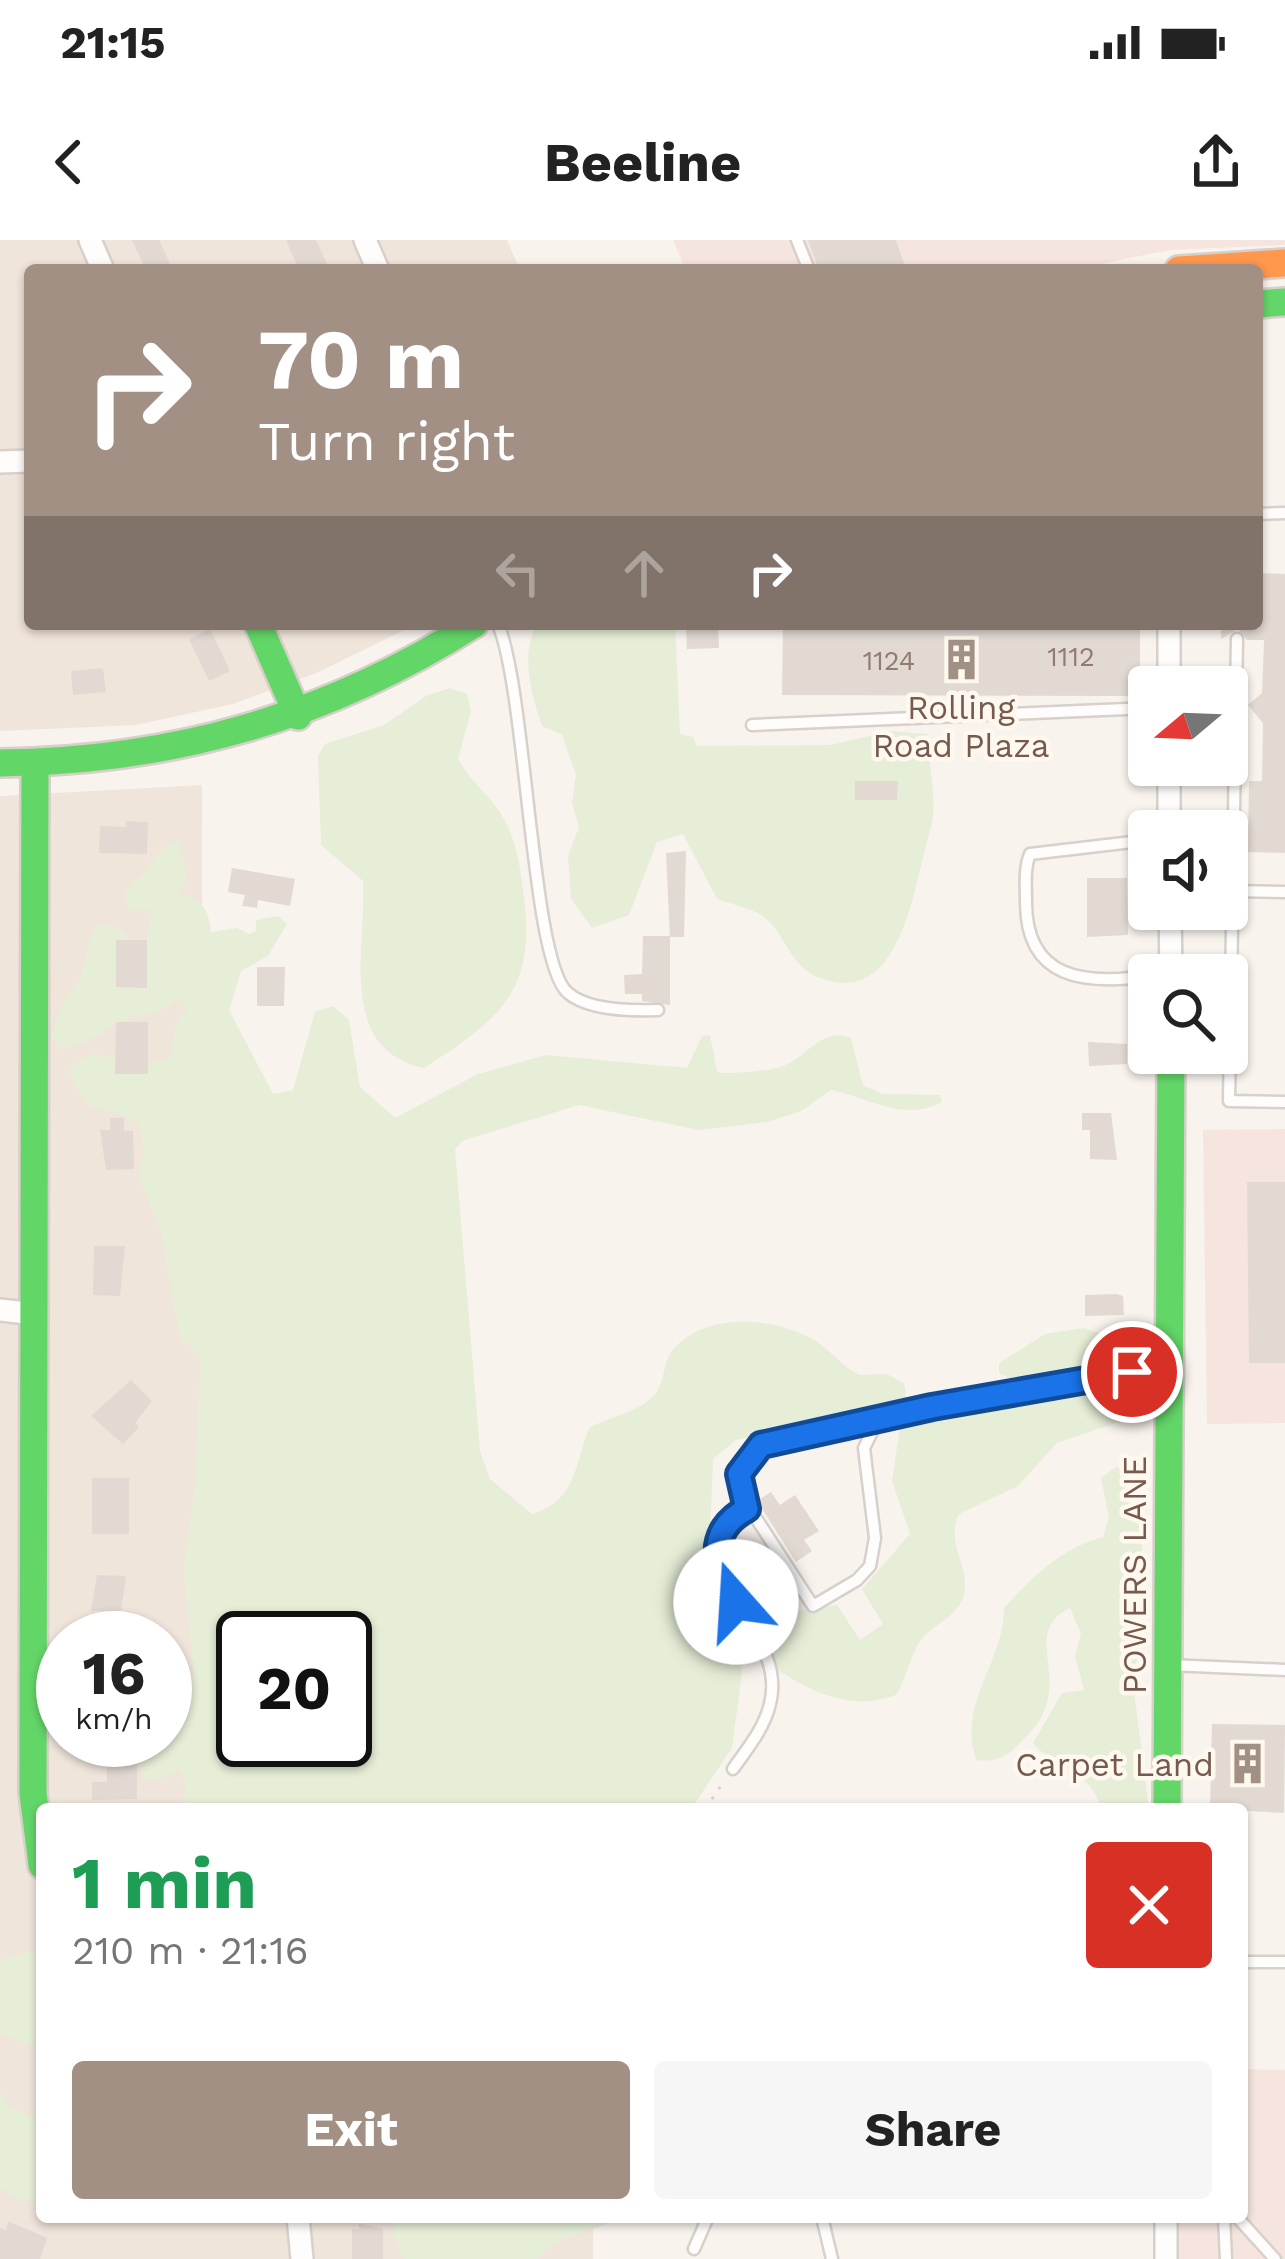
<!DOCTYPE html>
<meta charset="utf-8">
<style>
body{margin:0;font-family:"Work Sans",sans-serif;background:#f6f6f6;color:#222;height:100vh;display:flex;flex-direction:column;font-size:45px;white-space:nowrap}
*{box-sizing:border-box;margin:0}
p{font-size:39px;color:#767676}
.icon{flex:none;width:66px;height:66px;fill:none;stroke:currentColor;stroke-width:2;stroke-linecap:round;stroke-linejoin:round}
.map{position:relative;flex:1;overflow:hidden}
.drawer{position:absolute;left:36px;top:1563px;width:1212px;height:420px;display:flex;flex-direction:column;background:#fff;border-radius:12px;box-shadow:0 3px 9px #0004}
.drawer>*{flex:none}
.top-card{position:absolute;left:24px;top:24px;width:1239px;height:366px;border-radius:12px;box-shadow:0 3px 9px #0004;background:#a39085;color:#fff;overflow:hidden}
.needle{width:78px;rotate:251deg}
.fabs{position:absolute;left:1128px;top:426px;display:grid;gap:24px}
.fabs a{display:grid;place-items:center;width:120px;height:120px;border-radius:12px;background:#fff;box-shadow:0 3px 9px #0004;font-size:60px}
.speed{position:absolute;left:36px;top:1371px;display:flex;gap:24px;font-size:60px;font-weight:700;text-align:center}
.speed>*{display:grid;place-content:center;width:156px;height:156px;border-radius:50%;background:#fff;box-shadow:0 3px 9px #0004;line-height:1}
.speed small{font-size:30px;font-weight:400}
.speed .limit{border:6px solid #111;border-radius:18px;background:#fff;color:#111}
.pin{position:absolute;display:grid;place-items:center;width:102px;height:102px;color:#fff;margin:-51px;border:6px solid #fff;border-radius:50%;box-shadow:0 3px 12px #0007}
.me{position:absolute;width:132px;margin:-66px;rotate:341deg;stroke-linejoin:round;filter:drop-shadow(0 0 9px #0008)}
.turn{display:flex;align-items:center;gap:42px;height:252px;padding:0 36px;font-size:54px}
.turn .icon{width:156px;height:156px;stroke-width:2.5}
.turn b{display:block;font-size:84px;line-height:102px}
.lanes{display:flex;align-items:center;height:114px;padding:0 36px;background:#0003;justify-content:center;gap:60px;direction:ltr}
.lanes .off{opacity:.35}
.round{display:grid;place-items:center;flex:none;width:126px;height:126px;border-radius:12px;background:#f6f6f6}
.head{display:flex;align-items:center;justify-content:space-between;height:204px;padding:0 36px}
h1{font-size:72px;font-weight:700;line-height:90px;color:#1e9e55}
.primary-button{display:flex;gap:24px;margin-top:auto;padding:24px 36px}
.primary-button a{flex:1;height:138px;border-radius:12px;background:#a39085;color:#fff;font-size:48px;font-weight:700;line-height:138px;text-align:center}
.primary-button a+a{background:#f6f6f6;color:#222}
.status{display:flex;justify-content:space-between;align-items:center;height:84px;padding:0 60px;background:#fff;direction:ltr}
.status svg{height:33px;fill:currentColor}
header{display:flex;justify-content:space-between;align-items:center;height:156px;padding:0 36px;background:#fff;font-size:54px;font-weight:700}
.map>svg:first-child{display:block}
</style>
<div class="status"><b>21:15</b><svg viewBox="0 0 49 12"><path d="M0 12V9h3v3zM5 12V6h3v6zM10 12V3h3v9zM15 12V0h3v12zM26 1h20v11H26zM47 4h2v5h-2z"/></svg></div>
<header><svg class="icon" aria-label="back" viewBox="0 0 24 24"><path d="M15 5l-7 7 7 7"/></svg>Beeline<svg class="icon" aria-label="share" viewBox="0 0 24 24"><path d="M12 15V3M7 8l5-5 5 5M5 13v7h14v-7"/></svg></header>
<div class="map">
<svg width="1285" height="2019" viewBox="0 0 1285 2019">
<rect width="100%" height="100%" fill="#f8f3ed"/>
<g fill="#f0e5db" fill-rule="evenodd">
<polygon points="0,0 507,0 520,30 30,30 30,384 416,384 319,432 233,464 136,485 0,491"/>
<path d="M202 545 201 1564 445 1569H42V1977L593 1982V2019H0V556ZM63 1398H165V1500H63Z"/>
</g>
<g fill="#f5e5de">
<polygon points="673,0 1285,0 1285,5 1169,10 1071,30 686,30"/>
<polygon points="1285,889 1285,1183 1207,1184 1203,890"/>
<polygon points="1242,1829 1285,1830 1285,2019 1173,2019 1174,1977 1242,1977"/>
</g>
<g fill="#e6eed8" fill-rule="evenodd">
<path d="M537 384H675L680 494 693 497 697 506 831 505 890 491 927 494C928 521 938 562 931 587 914 639 904 775 815 736 788 723 784 689 761 675 748 667 731 664 717 659L683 594 657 602 629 675 592 688 571 659 568 616 579 587 572 563 576 535 562 495 542 486C531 454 520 415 537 384Z"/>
<path d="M450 448 467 454 471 471 458 519C472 545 494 557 507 585 518 607 521 634 524 658 536 753 498 780 424 828 335 809 367 706 363 641L321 605 318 516 325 504 384 485 426 456Z"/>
<path d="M179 601 187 638 177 652C199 655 210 671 211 692L237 688 249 694 256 691V680L278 676 287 684 268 716 241 731 229 770 273 854 293 850 315 772 333 766 349 780 360 847 395 878 478 834 546 815 687 828 702 796 710 795 717 832C728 835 772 831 783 826 808 817 821 787 851 798L863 845 882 854 940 855 942 862C902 883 869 857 831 850L801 871 767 882 699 890 579 865 462 901 455 910 480 1211 490 1239 532 1274C576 1261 574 1227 589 1188 608 1178 631 1173 648 1161 668 1147 660 1121 676 1106 711 1072 776 1077 816 1101 831 1111 842 1126 859 1135L887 1134 904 1143 906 1157 894 1169 736 1200 713 1219 709 1322 735 1378 742 1434 732 1508 691 1569H184L186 1543 179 1530 161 1539 143 1538 139 1529 151 1500H165V1452L187 1448 194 1436 184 1330 195 1247 201 1116 180 1098 162 995 138 932 144 911 139 884C103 860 84 882 70 829 97 801 112 823 141 825 149 826 162 820 170 818L178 779 187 772 180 757C164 772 153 771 134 777 110 785 88 804 61 809L51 798 63 763 80 740 94 688 108 683 122 691 142 719 153 669 129 670 124 655 167 604ZM243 1398H345V1500H243Z"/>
<path d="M1084 1088 1117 1100V1111C1086 1129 1034 1155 999 1133V1123L1045 1094Z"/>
<path d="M1107 1142 1127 1145 1136 1157 1127 1179 1057 1203 1018 1246 959 1274C946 1302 966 1320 965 1347 964 1377 932 1382 919 1403 909 1419 906 1439 896 1455 852 1471 815 1454 778 1430L771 1403 778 1382 798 1371 837 1365 860 1400 883 1384 862 1349 910 1294 892 1241 901 1180Z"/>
<path d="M1116 1227 1131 1228 1139 1252 1143 1330 1138 1360 1142 1404 1132 1435 1149 1569H1102C1089 1528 1054 1529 1033 1503L1062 1453 1084 1450 1075 1416 1081 1394 1070 1368C1029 1387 1056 1425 1048 1459 1044 1479 1032 1491 1018 1505 1006 1517 994 1523 976 1520 957 1463 1004 1423 1004 1368 1033 1337 1061 1308 1103 1297L1109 1278 1101 1238Z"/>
<polygon points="30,1711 42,1714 42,1809 0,1793 0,1721"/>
<polygon points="0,1852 10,1868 42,1881 42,1963 17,1959 0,1947"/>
<polygon points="394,1977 626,1977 555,2002 537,2019 404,2019 393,1994"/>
</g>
<g fill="#e2d9d2">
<polygon points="132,0 159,0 173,30 146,30"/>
<polygon points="286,0 316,0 330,30 299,30"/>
<polygon points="808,0 896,0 906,30 819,30"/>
<polygon points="1257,333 1285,334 1285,613 1248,612 1249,541 1262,541 1263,483 1248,465 1262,453 1264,400 1247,400 1238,389 1221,399 1221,384 1257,384"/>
<polygon points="686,384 718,384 719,408 687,409"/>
<polygon points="783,384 1140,384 1140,456 782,455"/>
<polygon points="210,389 230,431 209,441 189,399"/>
<polygon points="103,428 106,452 73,455 71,431"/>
<polygon points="855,541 898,541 897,560 855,560"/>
<polygon points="126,581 148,582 147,614 99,613 100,586 126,587"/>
<polygon points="686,611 684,697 670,697 666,613"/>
<polygon points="232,628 295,639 290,666 258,660 257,668 242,666 245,655 228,652"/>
<polygon points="1087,638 1127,638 1128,695 1087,697"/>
<polygon points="643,696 670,696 670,765 642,761 642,754 625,754 624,735 642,734"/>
<polygon points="116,700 147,700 147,748 116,747"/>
<polygon points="257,727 285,727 284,766 257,766"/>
<polygon points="116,782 148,782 148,834 115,834"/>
<polygon points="1088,802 1127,804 1127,824 1089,826"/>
<polygon points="1082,873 1111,873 1117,920 1090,919 1090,890 1082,890"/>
<polygon points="110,878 124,878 124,891 133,891 134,929 106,930 100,890 110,890"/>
<polygon points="1247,942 1285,942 1285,1123 1249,1123"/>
<polygon points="94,1006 125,1006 120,1056 93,1055"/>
<polygon points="1117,1054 1123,1056 1124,1075 1085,1076 1085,1055"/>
<polygon points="131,1140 152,1161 135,1183 139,1187 123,1204 91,1176"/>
<rect x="92" y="1238" width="37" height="56"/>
<polygon points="771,1252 780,1265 795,1255 819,1291 804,1300 812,1311 796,1322 757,1261"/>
<polygon points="97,1335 126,1336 121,1371 91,1371"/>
<polygon points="1212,1484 1285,1485 1284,1573 1210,1569"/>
<polygon points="137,1510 137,1559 92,1560 92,1542 107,1542 107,1511"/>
<polygon points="8,1981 47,1998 40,2019 0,2019 0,1988 6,1990"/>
<polygon points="359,1983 383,1989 383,2019 352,2019 352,1989 359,1989"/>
</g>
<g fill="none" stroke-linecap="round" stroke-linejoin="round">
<defs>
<g id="lane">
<polyline points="797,0 809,30"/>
<polyline points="1257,274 1285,273"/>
<path d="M498 384C527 453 531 723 568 753 589 771 632 771 658 770"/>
<polyline points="1237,399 1229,861 1285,862"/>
<polyline points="752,485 1149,468"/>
<path d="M1149 600 1030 614C1024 629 1026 646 1026 662 1026 740 1085 745 1149 736"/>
<polyline points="1233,651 1285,652"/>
<polyline points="878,1180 864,1208 875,1298 870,1326 857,1340 813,1366 739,1252 744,1222 761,1205 932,1167 1168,1126"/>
<polyline points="1169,1425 1285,1430"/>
<path d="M733 1529C747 1509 764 1489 770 1464 787 1396 703 1359 721 1292L747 1269"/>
<polyline points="1242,1722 1285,1722"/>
<polyline points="822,1977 832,2019"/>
<polyline points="1224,1977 1226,2019"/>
<polyline points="1237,1977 1275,2019"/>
<polyline points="694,2009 708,1977"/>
</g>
<g id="street">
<polyline points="90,0 103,30"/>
<polyline points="365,0 378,30"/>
<polyline points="0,222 30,221"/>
<polyline points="1169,384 1169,447"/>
<polyline points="1169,591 1169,525"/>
<polyline points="1170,669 1171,735"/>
<polyline points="0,1070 35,1074"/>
<polyline points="298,1977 302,2019"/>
<polyline points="1166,2019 1166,1977"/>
</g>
<g id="fast">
<polyline points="1257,64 1285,62"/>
<polyline points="258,384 298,476"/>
<path d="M0 523C174 521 327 477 474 384"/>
<polyline points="35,524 33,1553 42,1625"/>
<polyline points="1167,1569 1171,813"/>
</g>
<polyline id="slow" points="1179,30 1285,23"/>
</defs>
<use href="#lane" stroke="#d7d0cb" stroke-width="15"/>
<use href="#street" stroke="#d7d0cb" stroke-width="26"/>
<use href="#fast" stroke="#d7cfc9" stroke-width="32"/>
<use href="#slow" stroke="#d7cfc9" stroke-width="32"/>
<polyline stroke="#dad2cf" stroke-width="3" stroke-dasharray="3 9" stroke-linecap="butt" points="705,1569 725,1540"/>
<use href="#lane" stroke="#fefdfc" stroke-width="10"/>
<use href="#street" stroke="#fefdfc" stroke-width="21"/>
<use href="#fast" stroke="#63d668" stroke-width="27"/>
<use href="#slow" stroke="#ff974d" stroke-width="27"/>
</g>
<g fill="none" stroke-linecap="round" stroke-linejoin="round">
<defs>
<path id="route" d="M736 1362C713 1331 706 1290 747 1269L739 1234 761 1205 932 1167 1132 1132"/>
</defs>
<use href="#route" stroke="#114b97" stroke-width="30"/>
<use href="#route" stroke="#1a73e8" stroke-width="21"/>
</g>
<defs>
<symbol id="building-bare" viewBox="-9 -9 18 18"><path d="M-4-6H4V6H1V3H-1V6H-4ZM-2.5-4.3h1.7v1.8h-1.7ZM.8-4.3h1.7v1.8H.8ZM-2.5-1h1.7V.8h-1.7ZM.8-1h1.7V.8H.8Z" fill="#a39085" stroke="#fef8ef" stroke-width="2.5" paint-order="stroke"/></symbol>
</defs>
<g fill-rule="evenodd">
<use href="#building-bare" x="932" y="390" width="59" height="59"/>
<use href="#building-bare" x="1218" y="1494" width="59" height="59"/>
</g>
<g text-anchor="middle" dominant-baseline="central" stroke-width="9" stroke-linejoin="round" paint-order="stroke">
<g font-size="27" fill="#927c71">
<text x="1071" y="417">1112</text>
<text x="889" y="421">1124</text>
</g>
<g font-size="33" fill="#755a4d" stroke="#fef8ef">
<text x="961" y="467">Rolling<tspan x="961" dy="38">Road Plaza</tspan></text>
<text x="1214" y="1524" text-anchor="end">Carpet Land</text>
</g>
<g font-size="33" fill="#755a4d" stroke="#fef8ef">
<text transform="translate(1134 1335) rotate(-90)">POWERS LANE</text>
</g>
</g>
</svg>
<div class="fabs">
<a><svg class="needle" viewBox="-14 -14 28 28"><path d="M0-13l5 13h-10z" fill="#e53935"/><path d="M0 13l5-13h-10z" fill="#767676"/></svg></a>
<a><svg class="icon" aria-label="sound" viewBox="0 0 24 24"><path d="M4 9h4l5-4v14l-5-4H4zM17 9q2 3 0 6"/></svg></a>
<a><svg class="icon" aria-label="search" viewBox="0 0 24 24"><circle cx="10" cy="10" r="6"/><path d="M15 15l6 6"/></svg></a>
</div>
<div class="speed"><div>16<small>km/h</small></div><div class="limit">20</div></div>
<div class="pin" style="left:1132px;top:1132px;background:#d93025"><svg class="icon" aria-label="arrive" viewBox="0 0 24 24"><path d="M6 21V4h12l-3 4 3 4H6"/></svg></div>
<svg class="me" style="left:736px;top:1362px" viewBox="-20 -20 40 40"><circle r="19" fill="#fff"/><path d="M0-13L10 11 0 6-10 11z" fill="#1a73e8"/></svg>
<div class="top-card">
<div class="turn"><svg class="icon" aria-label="right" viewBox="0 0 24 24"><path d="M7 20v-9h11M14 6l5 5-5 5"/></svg><div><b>70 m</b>Turn right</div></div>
<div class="lanes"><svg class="icon off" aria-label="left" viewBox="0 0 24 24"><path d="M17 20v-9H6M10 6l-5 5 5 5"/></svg><svg class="icon off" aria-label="ahead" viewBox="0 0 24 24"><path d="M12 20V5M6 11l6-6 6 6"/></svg><svg class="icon" aria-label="right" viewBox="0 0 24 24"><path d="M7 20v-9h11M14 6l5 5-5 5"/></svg></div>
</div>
<section class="drawer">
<div class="head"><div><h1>1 min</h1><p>210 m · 21:16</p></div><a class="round" style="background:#d93025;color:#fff"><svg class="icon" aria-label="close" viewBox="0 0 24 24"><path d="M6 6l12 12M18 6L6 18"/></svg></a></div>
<div class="primary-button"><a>Exit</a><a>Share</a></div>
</section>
</div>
